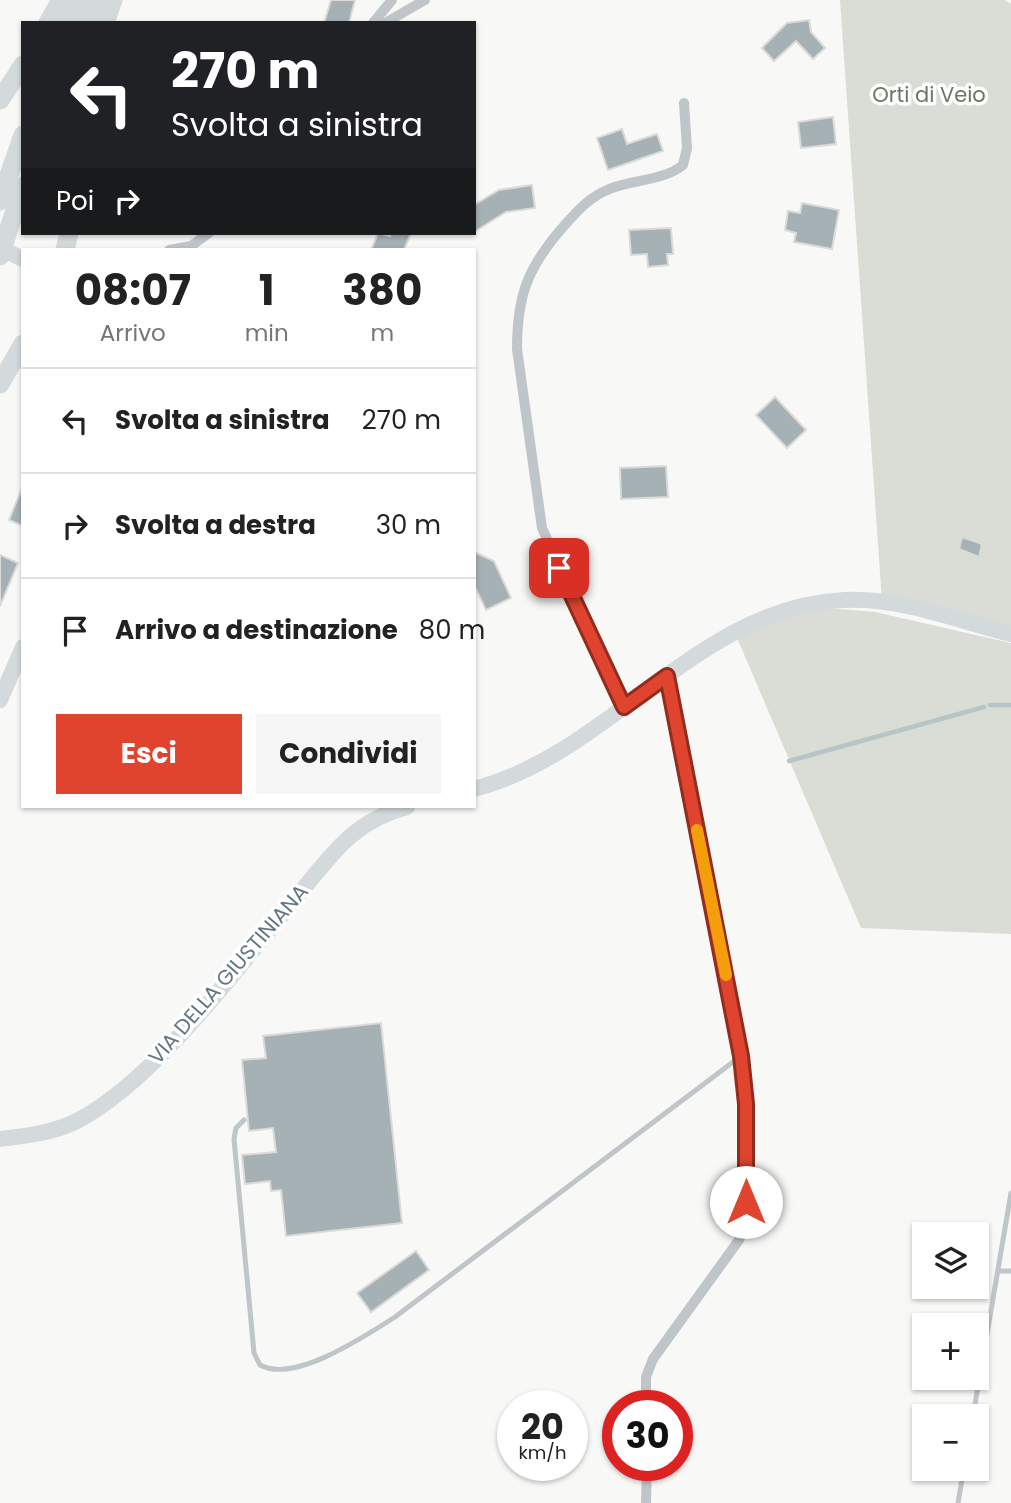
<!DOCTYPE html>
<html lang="it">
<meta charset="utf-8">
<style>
body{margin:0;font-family:Poppins,sans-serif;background:#f6f6f6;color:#222;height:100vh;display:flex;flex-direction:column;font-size:26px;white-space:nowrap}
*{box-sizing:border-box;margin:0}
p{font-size:23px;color:#767676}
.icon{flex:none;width:38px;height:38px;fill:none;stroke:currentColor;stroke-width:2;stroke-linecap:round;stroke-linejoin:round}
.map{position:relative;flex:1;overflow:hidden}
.drawer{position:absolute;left:21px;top:248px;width:455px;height:560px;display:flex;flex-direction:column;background:#fff;border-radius:0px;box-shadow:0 2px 5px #0004}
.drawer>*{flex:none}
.top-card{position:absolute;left:21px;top:21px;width:455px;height:214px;border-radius:0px;box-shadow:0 2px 5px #0004;background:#202124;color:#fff;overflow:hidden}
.fabs{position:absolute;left:912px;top:1222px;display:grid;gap:14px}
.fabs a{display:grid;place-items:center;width:77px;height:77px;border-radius:0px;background:#fff;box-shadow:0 2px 5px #0004;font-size:35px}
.speed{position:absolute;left:497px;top:1390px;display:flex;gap:14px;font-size:35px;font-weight:700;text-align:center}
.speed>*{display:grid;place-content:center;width:91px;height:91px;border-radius:50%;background:#fff;box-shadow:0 2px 5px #0004;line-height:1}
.speed small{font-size:18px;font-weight:400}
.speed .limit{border:10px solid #d22;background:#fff;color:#111}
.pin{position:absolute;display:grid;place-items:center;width:60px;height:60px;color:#fff;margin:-30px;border-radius:14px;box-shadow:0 4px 10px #0006}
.me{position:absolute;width:77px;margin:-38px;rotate:0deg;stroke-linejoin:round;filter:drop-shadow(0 0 5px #0008)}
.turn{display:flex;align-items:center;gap:24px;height:147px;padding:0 35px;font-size:32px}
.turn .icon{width:91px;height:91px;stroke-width:2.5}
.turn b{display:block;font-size:49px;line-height:60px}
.then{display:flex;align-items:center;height:66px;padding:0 35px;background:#0003;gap:14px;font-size:26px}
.eta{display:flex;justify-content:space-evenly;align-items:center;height:119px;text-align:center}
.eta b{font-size:42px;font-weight:700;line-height:49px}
.button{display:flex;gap:14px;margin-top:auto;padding:14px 35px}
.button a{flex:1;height:80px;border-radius:0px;background:#e0442e;color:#fff;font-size:28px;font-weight:700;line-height:80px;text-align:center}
.button a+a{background:#f6f6f6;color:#222}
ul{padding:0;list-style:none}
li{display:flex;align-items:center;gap:21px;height:105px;padding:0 35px;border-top:2px solid #e0e0e0}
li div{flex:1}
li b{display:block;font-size:26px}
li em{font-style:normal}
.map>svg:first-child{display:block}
</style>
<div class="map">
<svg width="1011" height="1503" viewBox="0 0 1011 1503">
<rect width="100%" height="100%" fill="#f8f8f6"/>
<g fill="#d9ddd5">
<polygon points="840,0 1005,0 1011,4 1011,627 882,601"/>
<polygon points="827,608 875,612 1011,643 1011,934 861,928 735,633 747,626"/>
</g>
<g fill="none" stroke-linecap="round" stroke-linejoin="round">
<g stroke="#b7c5c8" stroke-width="4.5">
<polyline points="990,705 1011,705"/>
<polyline points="789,761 984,707"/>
</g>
</g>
<g fill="#a6b1b5" stroke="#dadad8" stroke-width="2">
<polygon points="331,0 355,0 349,23 324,23"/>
<polygon points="809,20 811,32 825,48 813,59 796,41 774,61 762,48 787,23"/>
<polygon points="833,117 836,144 801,148 798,122"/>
<polygon points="622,129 627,144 657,134 663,151 608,170 597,138"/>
<polygon points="532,185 535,208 506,212 474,232 474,205 499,190"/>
<polygon points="802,203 839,210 832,249 794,242 796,233 785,230 788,211 800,213"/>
<polygon points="671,228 673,254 667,254 668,265 648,267 647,254 631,255 629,230"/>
<polygon points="378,233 390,236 391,233 411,233 404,250 371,250"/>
<polygon points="775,397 806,430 787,448 756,415"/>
<polygon points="666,466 668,497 621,499 620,468"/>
<polygon points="22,488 23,488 23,526 9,520"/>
<polygon points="962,537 982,544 979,557 959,549"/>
<polygon points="474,552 494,561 511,598 486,610 474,585"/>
<polygon points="0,555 18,563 0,606"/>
<polygon points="381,1023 402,1223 286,1236 281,1190 271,1191 270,1181 245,1184 242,1155 276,1152 273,1128 249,1131 242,1060 266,1058 263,1036"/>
<polygon points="416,1251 429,1270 371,1312 357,1293"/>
</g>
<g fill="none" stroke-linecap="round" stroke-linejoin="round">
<g stroke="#bfc5c8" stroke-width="5">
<path d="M244 1120 236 1128 234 1139 254 1353 260 1365C294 1384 365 1336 395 1317L741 1056"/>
<polyline points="998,1271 1011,1271"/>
<polyline points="973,1416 1011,1193"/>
<polyline points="958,1503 964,1468"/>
</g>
<g stroke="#bfc5c8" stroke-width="10">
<polyline points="373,23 392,0"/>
<polyline points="385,23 425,0"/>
<polyline points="169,250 191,246 209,233"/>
<path d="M624 707 542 528 517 349C517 295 528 267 563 227 578 210 590 196 612 188 634 180 665 180 683 165L687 148 684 103"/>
<polyline points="646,1405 646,1377 653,1359 739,1240 746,1226 745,1104 741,1056 667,676"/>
<polyline points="646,1503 647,1465"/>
</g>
<g stroke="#d4d9dc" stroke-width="16">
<polyline points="0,248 23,259"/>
<polyline points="0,700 23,647"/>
<path d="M474 789C610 754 698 607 844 600 900 597 958 621 1011 634"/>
<path d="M0 1139C26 1136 53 1133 77 1121 155 1080 238 967 295 899 330 857 352 821 407 807"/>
</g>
<g stroke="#d4d9dc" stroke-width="19">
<polyline points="48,23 61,0"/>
<polyline points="68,23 78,0"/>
<polyline points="87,23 98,0"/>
<polyline points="105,23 113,0"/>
<polyline points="0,100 23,65"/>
<polyline points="0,201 23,135"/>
<polyline points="65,250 69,233"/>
<polyline points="0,256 23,186"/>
<polyline points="0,384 23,344"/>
</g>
</g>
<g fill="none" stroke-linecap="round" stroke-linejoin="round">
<defs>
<polyline id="route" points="559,568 624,707 667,676 741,1056 746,1104 746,1202"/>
</defs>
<use href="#route" stroke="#922c1e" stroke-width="18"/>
<use href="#route" stroke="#e0442e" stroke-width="12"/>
<polyline stroke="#f59e0b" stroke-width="12" points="697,830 726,975"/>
</g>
<g text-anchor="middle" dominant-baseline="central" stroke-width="7" stroke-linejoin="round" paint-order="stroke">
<g font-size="21" fill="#697863" stroke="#fff">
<text x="929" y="94">Orti di Veio</text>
</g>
<g font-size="21" fill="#647780" stroke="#fff">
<text transform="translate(228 974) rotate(-49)">VIA DELLA GIUSTINIANA</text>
</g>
</g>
</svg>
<div class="fabs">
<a><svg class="icon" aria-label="layers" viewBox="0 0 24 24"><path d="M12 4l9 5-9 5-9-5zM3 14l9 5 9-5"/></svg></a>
<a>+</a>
<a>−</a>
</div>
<div class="speed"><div>20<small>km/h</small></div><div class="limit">30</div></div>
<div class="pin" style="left:559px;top:568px;background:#d93025"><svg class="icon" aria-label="arrive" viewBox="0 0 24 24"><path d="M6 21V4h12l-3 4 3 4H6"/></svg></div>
<svg class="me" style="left:746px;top:1202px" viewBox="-20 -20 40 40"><circle r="19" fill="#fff"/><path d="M0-13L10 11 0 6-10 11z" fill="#e0442e"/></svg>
<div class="top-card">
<div class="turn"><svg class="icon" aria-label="left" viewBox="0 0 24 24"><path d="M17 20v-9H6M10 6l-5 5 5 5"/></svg><div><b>270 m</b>Svolta a sinistra</div></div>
<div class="then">Poi<svg class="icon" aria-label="right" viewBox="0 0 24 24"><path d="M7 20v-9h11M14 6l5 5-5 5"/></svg></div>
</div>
<section class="drawer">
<div class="eta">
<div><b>08:07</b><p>Arrivo</p></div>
<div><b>1</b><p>min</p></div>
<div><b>380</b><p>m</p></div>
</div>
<ul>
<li><svg class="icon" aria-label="left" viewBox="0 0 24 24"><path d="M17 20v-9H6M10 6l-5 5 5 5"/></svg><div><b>Svolta a sinistra</b></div><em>270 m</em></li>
<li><svg class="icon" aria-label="right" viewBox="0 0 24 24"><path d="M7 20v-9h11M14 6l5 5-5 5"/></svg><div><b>Svolta a destra</b></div><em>30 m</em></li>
<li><svg class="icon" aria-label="arrive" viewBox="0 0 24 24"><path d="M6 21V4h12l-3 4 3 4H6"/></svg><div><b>Arrivo a destinazione</b></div><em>80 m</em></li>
</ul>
<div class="button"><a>Esci</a><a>Condividi</a></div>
</section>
</div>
